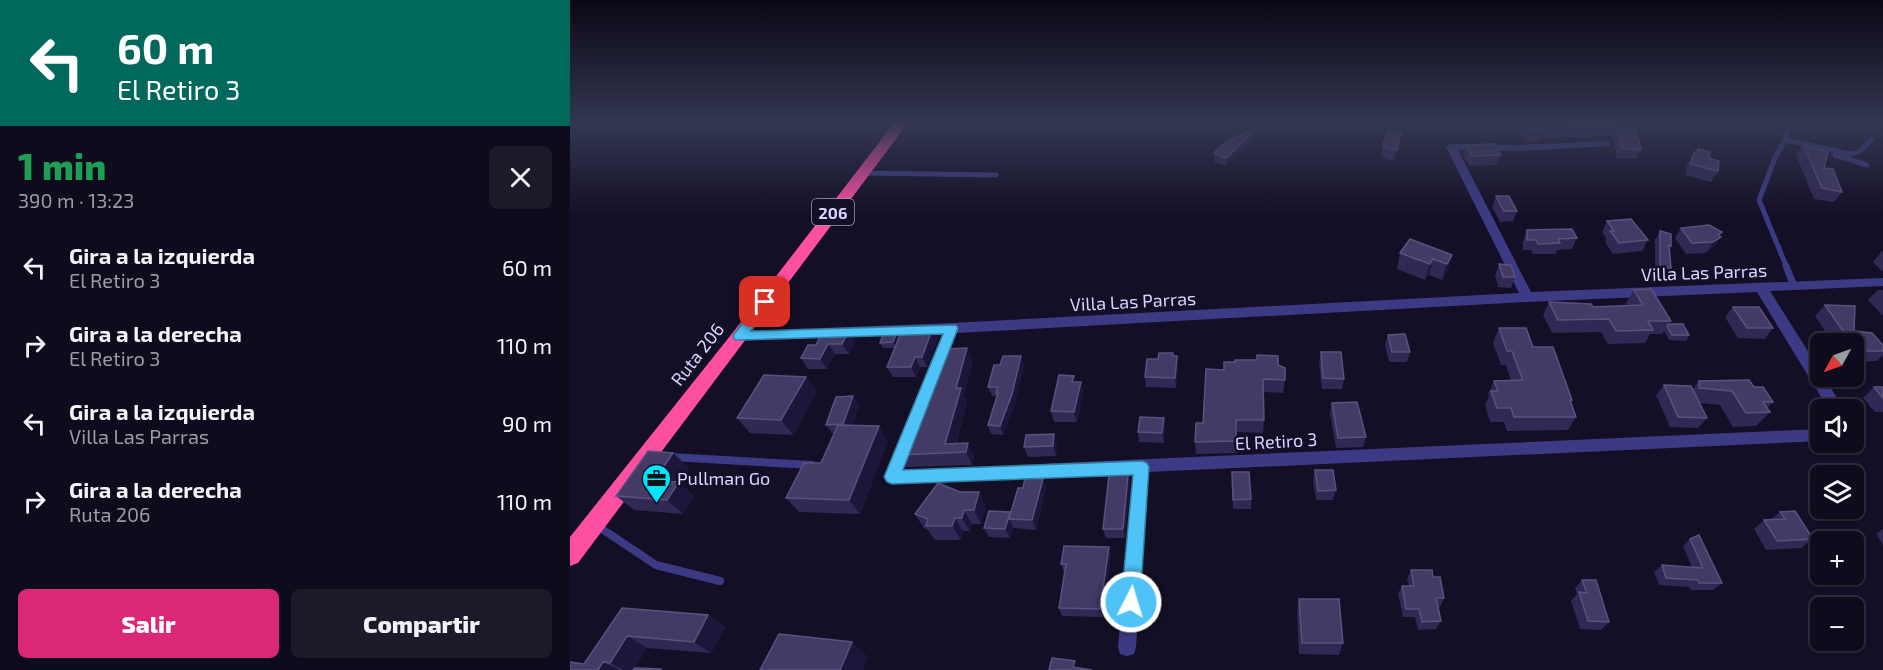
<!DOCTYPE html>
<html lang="es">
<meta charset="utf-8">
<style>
body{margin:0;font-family:"Exo 2",sans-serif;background:#1c1929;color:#f1f3f6;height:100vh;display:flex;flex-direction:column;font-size:22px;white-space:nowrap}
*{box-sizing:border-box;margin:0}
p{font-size:20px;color:#9b9ba3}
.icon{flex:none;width:33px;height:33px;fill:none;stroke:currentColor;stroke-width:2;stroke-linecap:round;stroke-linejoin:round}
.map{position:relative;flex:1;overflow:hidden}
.details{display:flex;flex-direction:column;background:#0e0b1c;width:570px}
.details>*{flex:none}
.banner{background:#00695c;color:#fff;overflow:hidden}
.needle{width:39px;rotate:230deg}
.buttons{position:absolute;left:1240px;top:333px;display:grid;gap:12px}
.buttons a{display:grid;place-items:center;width:54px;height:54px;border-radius:9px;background:#0e0b1c;box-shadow:0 2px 4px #0004,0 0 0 2px #2e2b3b;font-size:30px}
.pin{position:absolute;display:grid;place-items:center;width:51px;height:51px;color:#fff;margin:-26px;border-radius:12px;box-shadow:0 3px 9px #0006}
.me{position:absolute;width:66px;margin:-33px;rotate:5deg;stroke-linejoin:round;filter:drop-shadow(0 0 4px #0008)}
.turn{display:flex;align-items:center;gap:21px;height:126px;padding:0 18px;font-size:27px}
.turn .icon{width:78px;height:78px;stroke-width:2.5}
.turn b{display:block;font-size:42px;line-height:51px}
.round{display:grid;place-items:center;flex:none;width:63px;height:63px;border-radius:9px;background:#1c1929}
.headline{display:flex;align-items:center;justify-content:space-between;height:102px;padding:0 18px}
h1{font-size:36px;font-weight:800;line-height:45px;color:#1e9e55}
.button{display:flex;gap:12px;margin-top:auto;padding:12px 18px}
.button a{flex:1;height:69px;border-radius:9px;background:#db2777;color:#fff;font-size:24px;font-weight:800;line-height:69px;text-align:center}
.button a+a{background:#1c1929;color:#f1f3f6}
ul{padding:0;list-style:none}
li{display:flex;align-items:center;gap:18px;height:78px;padding:0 18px}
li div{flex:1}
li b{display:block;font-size:22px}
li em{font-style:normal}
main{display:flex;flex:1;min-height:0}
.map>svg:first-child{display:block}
</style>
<main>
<section class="details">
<div class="banner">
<div class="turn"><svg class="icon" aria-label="left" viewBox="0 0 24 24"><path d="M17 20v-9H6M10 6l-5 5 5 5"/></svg><div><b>60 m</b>El Retiro 3</div></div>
</div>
<div class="headline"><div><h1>1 min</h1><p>390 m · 13:23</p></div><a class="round"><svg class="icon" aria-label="close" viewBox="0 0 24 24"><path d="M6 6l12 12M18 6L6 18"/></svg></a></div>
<ul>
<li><svg class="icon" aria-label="left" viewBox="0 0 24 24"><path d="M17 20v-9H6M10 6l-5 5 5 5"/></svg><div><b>Gira a la izquierda</b><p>El Retiro 3</p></div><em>60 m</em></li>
<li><svg class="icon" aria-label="right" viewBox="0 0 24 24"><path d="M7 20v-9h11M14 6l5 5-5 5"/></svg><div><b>Gira a la derecha</b><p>El Retiro 3</p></div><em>110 m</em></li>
<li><svg class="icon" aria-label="left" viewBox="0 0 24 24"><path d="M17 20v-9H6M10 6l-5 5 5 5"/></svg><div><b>Gira a la izquierda</b><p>Villa Las Parras</p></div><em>90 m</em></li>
<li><svg class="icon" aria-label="right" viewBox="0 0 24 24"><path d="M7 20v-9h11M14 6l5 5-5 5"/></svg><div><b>Gira a la derecha</b><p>Ruta 206</p></div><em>110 m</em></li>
</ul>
<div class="button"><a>Salir</a><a>Compartir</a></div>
</section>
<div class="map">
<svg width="1313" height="670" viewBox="0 0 1313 670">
<rect width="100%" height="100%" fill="#130f26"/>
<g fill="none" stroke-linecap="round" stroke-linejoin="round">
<g stroke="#3d3a85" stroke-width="5">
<polyline points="1215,140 1219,123"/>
<polyline points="1265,155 1297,165"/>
<polyline points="293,173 426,175"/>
<polyline points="1217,268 1189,200 1205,158 1215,140 1281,154 1290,151 1302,139"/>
</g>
<polyline stroke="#3d3a85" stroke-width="7" points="1216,266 1224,286"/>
<g stroke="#3d3a85" stroke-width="8">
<polyline points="100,457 242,465"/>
<polyline points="26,525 86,565 150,581"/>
</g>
<g fill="#3d3a85" fill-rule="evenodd">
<polygon points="1036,141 1040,142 1040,146 950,151 888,150 961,292 1313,278 1313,286 1200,291 1251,372 1251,376 1254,376 1274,410 1259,410 1187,292 957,302 387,333 373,366 371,370 361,370 359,366 373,333 170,341 163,336 170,331 382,323 949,293 876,147 881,144 950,145"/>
<polygon points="359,378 364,380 366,384 333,470 1251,429 1251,441 578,472 566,647 564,654 557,656 550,654 548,647 563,473 322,484 316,482 314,477 352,384 354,380"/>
</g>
<polygon fill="#ff4fa3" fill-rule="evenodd" points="324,123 338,123 8,563 0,566 0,537 164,331"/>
</g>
<g fill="#312854">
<polygon points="907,123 925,123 918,133 905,129"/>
<polygon points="953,123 1066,123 1067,126 1065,130 1071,150 1066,159 1047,158 1042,136 977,138 974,133 971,141 956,142 950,130"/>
<polygon points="1158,123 1179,123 1168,129 1157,124"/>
<polygon points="682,133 682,141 656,166 644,162 644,153"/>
<polygon points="831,133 824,161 813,158 813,156 811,156 813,145"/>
<polygon points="896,145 931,155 927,165 899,166 893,155"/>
<polygon points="1233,145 1254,168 1272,192 1264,202 1244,199 1226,155"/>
<polygon points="1128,149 1139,158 1148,171 1141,182 1115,175 1118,163 1124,152 1126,153"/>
<polygon points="926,196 947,211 943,221 930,222 922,207"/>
<polygon points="1037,221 1078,240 1072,251 1043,254 1035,242 1036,238 1032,232"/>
<polygon points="1111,228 1152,232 1149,236 1151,237 1144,247 1136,253 1116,254 1105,238"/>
<polygon points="957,230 1007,238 1002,249 987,250 986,254 963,254 961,250 953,250 953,241"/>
<polygon points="1090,231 1101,246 1099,249 1101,268 1096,277 1085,275 1085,240"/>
<polygon points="1312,251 1313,251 1313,272 1303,262"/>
<polygon points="830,253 882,255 878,270 872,280 859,275 855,280 827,269"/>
<polygon points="929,264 945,277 941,288 928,287 925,275"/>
<polygon points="1064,290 1101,321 1099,324 1119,335 1116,341 1099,340 1094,331 1092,334 1080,334 1075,343 1038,344 1031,332 982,333 973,315 979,302 1023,307 1058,306 1056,303"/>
<polygon points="1308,290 1313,290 1313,316 1298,300"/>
<polygon points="1255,305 1284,331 1313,351 1313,355 1307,361 1284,362 1284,344 1264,344 1245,316"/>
<polygon points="1163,307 1203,328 1195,339 1168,338 1155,317"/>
<polygon points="929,328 963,347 1002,400 1001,403 1006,417 998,430 937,431 934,422 920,422 915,405 919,396 918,394 924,381 941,380 936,365 931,365 923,343"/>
<polygon points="279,330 285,341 279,354 265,354 257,369 238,369 231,358 246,345"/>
<polygon points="818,335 840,352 837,362 819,362 815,345"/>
<polygon points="329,336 368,338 357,367 350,367 346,377 323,377 317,367 325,348 313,348 310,343"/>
<polygon points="397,348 402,362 394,395 397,401 386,444 404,456 402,465 336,467 329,455 342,436"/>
<polygon points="751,352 774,379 772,389 752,389 749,363"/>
<polygon points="451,356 454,365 445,403 433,435 421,434 418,425 427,396 422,396 418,387 430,365"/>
<polygon points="603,356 607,356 608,366 606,388 576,387 575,377 588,359"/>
<polygon points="708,365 715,380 713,393 693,392 694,420 693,433 666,432 666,453 626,454 625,442 633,423 654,370"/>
<polygon points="236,377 247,392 223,435 180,433 167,418"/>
<polygon points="1129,381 1184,387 1203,402 1197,408 1200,412 1186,426 1163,427 1150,405 1130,403 1137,418 1128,428 1100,427 1086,395 1094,385 1123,389"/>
<polygon points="505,382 511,382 513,392 507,422 484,422 481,411"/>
<polygon points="1304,387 1313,387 1313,412 1305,412 1293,398"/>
<polygon points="283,396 289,406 283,425 318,441 290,514 229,512 216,498 251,463 264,435 256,425"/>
<polygon points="762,403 796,437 793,447 766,448 760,413"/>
<polygon points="595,428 594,443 569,442 568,432"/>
<polygon points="487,444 486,456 458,457 454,447"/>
<polygon points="103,453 119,468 109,482 124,496 113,514 64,510 46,496"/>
<polygon points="745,470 766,490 763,500 746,500 743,480"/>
<polygon points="662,472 681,499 681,509 663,509"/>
<polygon points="558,475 560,484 555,538 536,538 533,529"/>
<polygon points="476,488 466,530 443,528 443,527 440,538 419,537 414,528 440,512 441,514"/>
<polygon points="416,506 411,524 402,524 400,531 393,531 391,540 365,540 358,530 354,528 345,514"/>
<polygon points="1210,512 1243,539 1231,548 1196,550 1184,529 1194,520 1201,519"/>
<polygon points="1313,529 1313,545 1306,534"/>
<polygon points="1120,539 1152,583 1143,590 1121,590 1119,587 1089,585 1084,572 1092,565 1122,567 1113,546"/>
<polygon points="539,547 541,556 533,617 492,616 489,608 494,573 491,564"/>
<polygon points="841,570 863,577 874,598 870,607 868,607 871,621 866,629 848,630 845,617 833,617 828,594 832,586 839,586 837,579"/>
<polygon points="1012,580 1039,622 1031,630 1010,629 1001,601 1007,594 1005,588"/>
<polygon points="729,599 773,643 769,655 729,654 727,611"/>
<polygon points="52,608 138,615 155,627 141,653 77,648 63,670 0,670 14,664"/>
</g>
<g fill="#1d163a">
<polygon points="921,123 925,123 918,133"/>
<polygon points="1172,123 1179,123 1168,129"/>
<polygon points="682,133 682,141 656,166 656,158"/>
<polygon points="1152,232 1146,240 1151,237 1144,247 1136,253 1148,235"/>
<polygon points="882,255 878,270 872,280 877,264"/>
<polygon points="863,259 859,275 855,280 860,264"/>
<polygon points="363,327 368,338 357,367 352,357"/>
<polygon points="279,330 285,341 279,354 272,344"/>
<polygon points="327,332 330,337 326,348 323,342"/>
<polygon points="258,344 265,354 257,369 250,359"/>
<polygon points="397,348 402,362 394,395 397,401 383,453 375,444 386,388"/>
<polygon points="451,356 454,365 445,403 433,435 430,426"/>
<polygon points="607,356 608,366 606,388 605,378"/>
<polygon points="345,357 350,367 346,377 341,367"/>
<polygon points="236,377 247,392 223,435 211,420"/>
<polygon points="511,382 513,392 507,422 504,412"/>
<polygon points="283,396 289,406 280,434 273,424"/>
<polygon points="594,418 595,428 594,443 592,433"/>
<polygon points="309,426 318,441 290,514 279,500"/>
<polygon points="484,434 487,444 486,456 483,446"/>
<polygon points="398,443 404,456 402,465 396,452"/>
<polygon points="103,453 119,468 109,482 124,496 113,514 97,500 84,481"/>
<polygon points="558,475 560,484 555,538 553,529"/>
<polygon points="473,479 476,488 466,530 462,520"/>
<polygon points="409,492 416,506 411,524 404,510"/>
<polygon points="394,510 402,524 400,531 392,518"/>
<polygon points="440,512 443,519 439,519 443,527 440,538 435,529"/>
<polygon points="385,518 393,531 391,540 382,526"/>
<polygon points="539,547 541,556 533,617 530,609"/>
<polygon points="138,615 155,627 141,653 124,642"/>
<polygon points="57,636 77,648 63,670 54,670 40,663"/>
<polygon points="282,642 298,657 293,670 270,670"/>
<polygon points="33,662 50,670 28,670"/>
</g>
<g fill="#433a66" stroke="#5a527e" stroke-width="1.5">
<polygon points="955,123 970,123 975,131 960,131"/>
<polygon points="977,123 1066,123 1067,126 1061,125 1066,131 1071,150 1051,148 1046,127 981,129"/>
<polygon points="681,130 682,133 656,158 644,153 656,142"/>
<polygon points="818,131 831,133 827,150 815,148 816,146 813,145"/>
<polygon points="925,144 931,155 902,156 896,145"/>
<polygon points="1233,145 1258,152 1254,168 1263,169 1272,192 1252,188"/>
<polygon points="1128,149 1140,152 1139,158 1149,161 1148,171 1121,164 1124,152 1127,153"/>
<polygon points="926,196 939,196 947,211 934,211"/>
<polygon points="1061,219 1078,240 1049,243 1040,231 1044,231 1037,221"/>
<polygon points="1139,225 1152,232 1148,235 1151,237 1143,242 1122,243 1111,228"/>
<polygon points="1002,229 1007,238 988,239 990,243 968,244 966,240 957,240 957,230"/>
<polygon points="1090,231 1101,234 1101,246 1099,245 1101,268 1090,266"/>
<polygon points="840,239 882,255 877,264 863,259 860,264 830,253"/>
<polygon points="929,264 941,265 945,277 933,277"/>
<polygon points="1081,289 1101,321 1078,321 1083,330 1046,331 1039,319 988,320 979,302 1021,304 1023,307 1073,305 1064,290"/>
<polygon points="1255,305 1285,306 1284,331 1302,333 1313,345 1313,351 1287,351 1284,347 1284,344 1282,344"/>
<polygon points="1163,307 1189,307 1203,328 1177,328"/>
<polygon points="1099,324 1113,324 1119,335 1102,335 1097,326"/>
<polygon points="363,327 352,357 345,357 341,367 317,367 333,328"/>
<polygon points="929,328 956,328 963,347 983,347 1002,400 1000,400 1006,417 944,417 941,408 927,408 921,391 928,391 924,381 952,380 952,378 942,351 937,351"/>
<polygon points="253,330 279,330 272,344 258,344 250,359 231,358 238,345 246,345"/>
<polygon points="314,332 327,332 323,342 310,343"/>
<polygon points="835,334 840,352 822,352 818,335"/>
<polygon points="397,348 386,388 391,388 375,444 398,443 396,452 329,455 336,436 342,436 358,383 372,349"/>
<polygon points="751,352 771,352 774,379 753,378"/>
<polygon points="589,353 603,353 603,356 607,356 605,378 575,377 577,359 588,359"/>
<polygon points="687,355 708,356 708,365 715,368 715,380 693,379 694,420 666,420 666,441 625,442 626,423 633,423 636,369 654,370 654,362 665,362 665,360 687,360"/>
<polygon points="433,356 451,356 442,394 430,426 418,425 428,393 426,393 428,387 418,387 424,365 430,365"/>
<polygon points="194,375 236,377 211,420 167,418"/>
<polygon points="489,375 504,376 502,382 511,382 504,412 481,411"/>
<polygon points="1179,380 1184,387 1193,387 1203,402 1193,402 1200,412 1176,413 1162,391 1129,388 1129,381"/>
<polygon points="1094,385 1121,386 1137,418 1108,417"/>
<polygon points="1304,387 1313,387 1313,398"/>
<polygon points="283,396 273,424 256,425 266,397"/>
<polygon points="787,402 796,437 768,438 762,403"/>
<polygon points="570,417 594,418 592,433 568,432"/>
<polygon points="268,425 309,426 279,500 216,498 234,463 251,463"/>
<polygon points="484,434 483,446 454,447 456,435"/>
<polygon points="78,451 103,453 84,481 109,482 97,500 46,496"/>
<polygon points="745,470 763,470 766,490 748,491"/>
<polygon points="662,472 679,472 681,499 663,500"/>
<polygon points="539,475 558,475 553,529 533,529"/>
<polygon points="455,478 473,479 462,520 439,519 448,488 453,488"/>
<polygon points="368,483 390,492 409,492 404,510 394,510 392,518 385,518 382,526 356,526 358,519 345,514"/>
<polygon points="419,511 440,512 435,529 414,528"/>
<polygon points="1225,511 1243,539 1207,541 1194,520 1215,519 1210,512"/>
<polygon points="1129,535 1152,583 1129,583 1128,580 1096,578 1092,565 1133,568 1120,539"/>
<polygon points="494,546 539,547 530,609 489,608 496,564 491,564"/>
<polygon points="841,570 862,570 863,577 870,577 874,598 866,598 871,621 852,622 849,609 836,609 832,586 844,586"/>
<polygon points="1012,580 1026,580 1039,622 1018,621 1009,592 1017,593"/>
<polygon points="729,599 769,599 773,643 732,643"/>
<polygon points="52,608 138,615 124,642 57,636 40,663 33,662 28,670 0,670 0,662 14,664"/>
<polygon points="209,634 282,642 270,670 190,670"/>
<polygon points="482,658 505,661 503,667 522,670 479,670"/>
<polygon points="65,668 92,669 63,670"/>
</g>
<linearGradient id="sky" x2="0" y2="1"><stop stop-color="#0a0815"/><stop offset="0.57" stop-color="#333752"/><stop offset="1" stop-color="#333752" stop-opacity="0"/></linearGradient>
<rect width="1313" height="216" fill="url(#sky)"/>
<polygon fill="#4fc3f7" stroke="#337fa1" stroke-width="1.5" points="195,297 202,302 181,331 386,325 388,328 333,470 572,461 577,463 579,467 570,602 567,608 561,611 554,608 551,602 563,475 322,484 317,482 314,477 373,334 165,340 163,336 165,333 191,299"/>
<defs>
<symbol id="office-pin" viewBox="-11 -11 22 30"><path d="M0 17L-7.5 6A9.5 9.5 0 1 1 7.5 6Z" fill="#00e5ff" stroke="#130f26"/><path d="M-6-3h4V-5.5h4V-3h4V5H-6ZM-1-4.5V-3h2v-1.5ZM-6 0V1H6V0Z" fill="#111"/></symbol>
</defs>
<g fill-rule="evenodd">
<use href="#office-pin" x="70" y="462" width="33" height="45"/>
</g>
<g text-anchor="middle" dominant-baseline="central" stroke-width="5" stroke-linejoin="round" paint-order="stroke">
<rect fill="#130f26" stroke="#9e99be" stroke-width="1.5" x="242" y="199" width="42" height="26" rx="4.5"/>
<g font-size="16" font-weight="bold" fill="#d9d4ff">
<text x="263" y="212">206</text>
</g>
<g font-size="18" fill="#d9d4ff" stroke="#130f26">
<text transform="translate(1134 272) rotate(-2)">Villa Las Parras</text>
<text transform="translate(563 301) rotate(-3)">Villa Las Parras</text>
<text transform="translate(127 354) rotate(-52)">Ruta 206</text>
<text transform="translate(706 441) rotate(-3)">El Retiro 3</text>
</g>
<g font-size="18" fill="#d9d4ff" stroke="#130f26" text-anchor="start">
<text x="107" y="478">Pullman Go</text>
</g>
</g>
</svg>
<div class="buttons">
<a><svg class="needle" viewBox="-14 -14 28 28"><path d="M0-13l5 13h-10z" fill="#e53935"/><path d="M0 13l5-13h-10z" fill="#9b9ba3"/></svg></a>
<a><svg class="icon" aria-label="sound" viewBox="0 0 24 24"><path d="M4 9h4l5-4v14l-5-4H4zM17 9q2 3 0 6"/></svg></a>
<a><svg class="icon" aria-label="layers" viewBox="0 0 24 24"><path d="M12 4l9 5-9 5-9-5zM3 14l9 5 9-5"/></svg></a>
<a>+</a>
<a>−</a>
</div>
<div class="pin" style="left:195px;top:302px;background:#d93025"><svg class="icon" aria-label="arrive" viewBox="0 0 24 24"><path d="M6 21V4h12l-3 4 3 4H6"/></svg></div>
<svg class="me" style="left:561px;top:602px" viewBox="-20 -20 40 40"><circle r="17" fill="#4fc3f7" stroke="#fff" stroke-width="3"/><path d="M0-11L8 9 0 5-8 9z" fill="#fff"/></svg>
</div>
</main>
